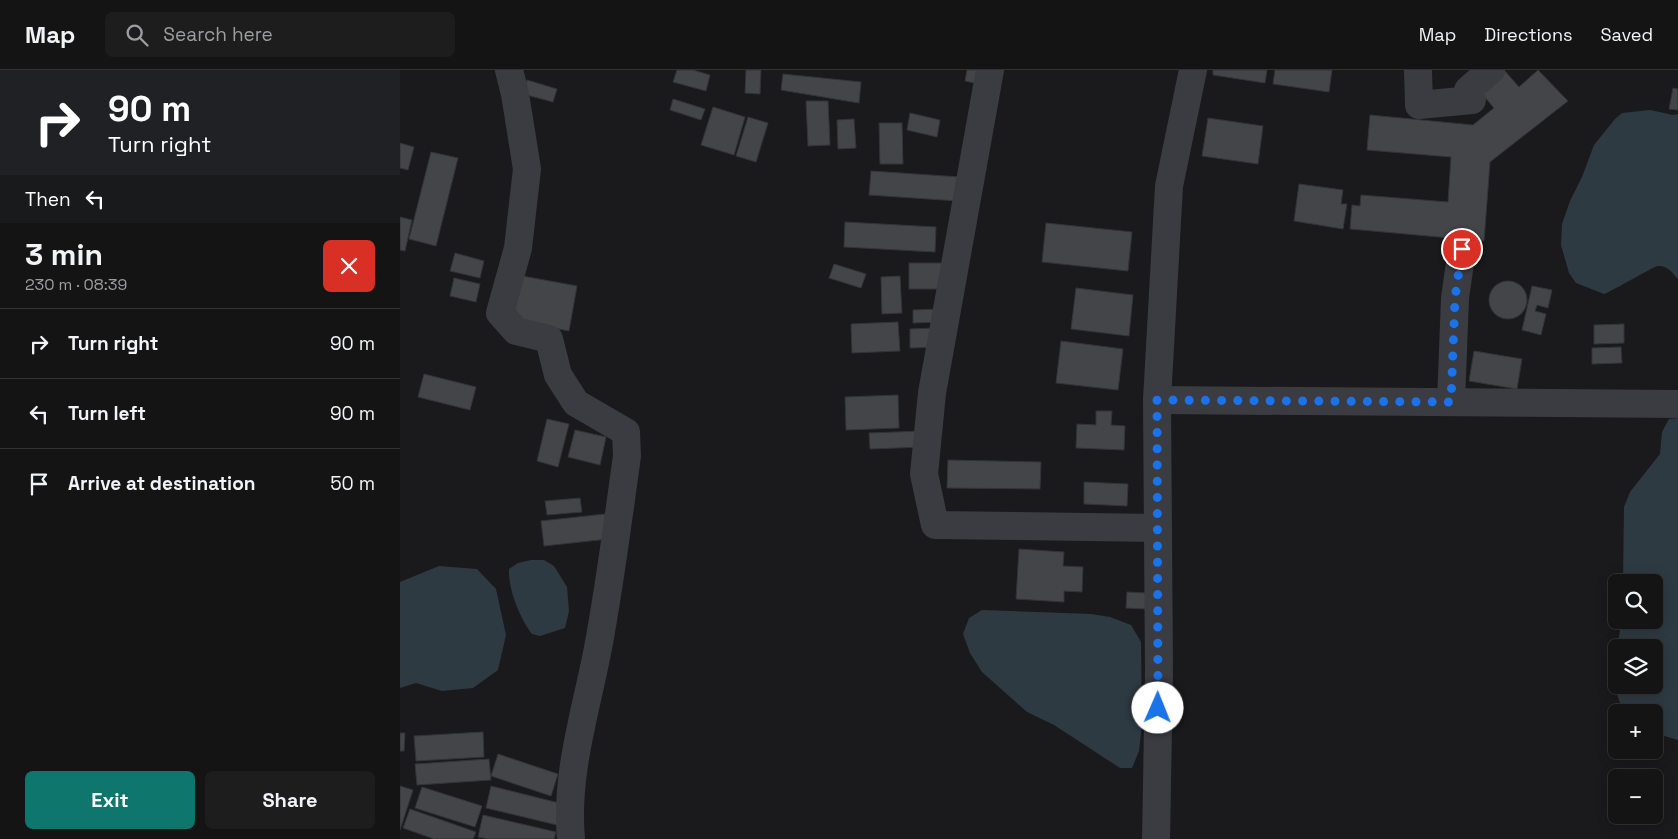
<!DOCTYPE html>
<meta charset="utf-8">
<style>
body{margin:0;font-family:"Space Grotesk",sans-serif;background:#1d1d1e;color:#f1f3f6;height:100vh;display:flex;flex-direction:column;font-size:19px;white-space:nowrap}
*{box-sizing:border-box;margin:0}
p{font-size:16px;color:#9d9ea0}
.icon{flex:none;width:28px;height:28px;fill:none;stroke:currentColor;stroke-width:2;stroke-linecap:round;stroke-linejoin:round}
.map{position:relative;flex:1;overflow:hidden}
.drawer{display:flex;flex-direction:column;background:#141415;width:400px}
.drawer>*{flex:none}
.top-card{background:#202124;color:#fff;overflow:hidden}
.buttons{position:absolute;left:1208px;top:504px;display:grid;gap:10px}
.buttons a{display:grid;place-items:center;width:55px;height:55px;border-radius:8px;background:#141415;box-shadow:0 2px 12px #0003,0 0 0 1px #333334;font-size:25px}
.pin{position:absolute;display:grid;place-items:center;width:42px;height:42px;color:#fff;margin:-21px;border:2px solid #fff;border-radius:50%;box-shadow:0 1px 5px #0007}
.me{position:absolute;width:55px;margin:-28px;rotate:1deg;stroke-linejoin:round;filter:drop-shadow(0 0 4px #0008)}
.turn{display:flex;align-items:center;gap:18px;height:105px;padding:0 25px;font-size:22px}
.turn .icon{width:65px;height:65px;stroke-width:2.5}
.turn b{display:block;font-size:35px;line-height:42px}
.then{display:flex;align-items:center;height:48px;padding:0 25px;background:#0003;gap:10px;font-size:19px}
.round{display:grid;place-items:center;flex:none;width:52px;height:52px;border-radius:8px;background:#1d1d1e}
.summary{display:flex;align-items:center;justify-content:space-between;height:85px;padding:0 25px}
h1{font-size:30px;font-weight:800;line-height:38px}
.button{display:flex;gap:10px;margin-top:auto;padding:10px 25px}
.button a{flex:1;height:58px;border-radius:8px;background:#0f766e;color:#fff;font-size:20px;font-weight:800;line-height:58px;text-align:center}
.button a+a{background:#1d1d1e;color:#f1f3f6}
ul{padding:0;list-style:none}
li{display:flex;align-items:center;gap:15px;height:70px;padding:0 25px;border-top:1px solid #333334}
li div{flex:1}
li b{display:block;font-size:19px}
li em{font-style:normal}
header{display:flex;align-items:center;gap:30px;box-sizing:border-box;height:70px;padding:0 25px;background:#141415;border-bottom:1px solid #333334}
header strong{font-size:24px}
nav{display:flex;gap:28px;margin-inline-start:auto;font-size:18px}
.search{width:350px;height:45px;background:#1d1d1e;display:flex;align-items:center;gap:12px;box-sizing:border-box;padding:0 18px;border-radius:8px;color:#9d9ea0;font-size:19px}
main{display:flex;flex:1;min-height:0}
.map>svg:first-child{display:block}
</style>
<header>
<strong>Map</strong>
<div class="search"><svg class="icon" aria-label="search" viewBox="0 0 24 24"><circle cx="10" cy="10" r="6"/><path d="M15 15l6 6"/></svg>Search here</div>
<nav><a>Map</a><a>Directions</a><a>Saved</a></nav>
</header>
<main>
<section class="drawer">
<div class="top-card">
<div class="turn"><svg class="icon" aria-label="right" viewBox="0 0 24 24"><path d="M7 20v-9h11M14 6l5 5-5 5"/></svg><div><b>90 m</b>Turn right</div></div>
<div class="then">Then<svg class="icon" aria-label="left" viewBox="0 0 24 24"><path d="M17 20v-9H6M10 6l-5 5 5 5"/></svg></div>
</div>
<div class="summary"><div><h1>3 min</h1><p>230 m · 08:39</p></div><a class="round" style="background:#d93025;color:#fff"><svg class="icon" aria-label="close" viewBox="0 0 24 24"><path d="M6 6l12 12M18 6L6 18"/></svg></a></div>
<ul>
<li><svg class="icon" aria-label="right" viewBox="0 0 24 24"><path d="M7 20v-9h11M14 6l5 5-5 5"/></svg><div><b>Turn right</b></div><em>90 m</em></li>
<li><svg class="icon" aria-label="left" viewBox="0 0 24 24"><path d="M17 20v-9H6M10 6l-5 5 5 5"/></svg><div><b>Turn left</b></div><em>90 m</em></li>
<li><svg class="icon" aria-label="arrive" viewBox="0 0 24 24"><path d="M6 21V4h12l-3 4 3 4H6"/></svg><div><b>Arrive at destination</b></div><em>50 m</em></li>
</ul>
<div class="button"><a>Exit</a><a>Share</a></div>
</section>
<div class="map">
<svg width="1278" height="769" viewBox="0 0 1278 769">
<rect width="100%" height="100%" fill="#1a1a1c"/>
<g fill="#2e3a42">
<path d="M1250 40 1273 45 1278 44V209C1273 203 1267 195 1258 196 1254 196 1213 221 1204 224L1176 213 1169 203 1161 175 1162 154 1170 131 1182 107 1194 75 1215 49 1222 43Z"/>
<path d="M1278 348V670L1254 663V642H1224C1215 623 1213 610 1216 589V615H1254V578L1218 577 1221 550H1254V512H1223L1224 437 1230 422 1260 384 1262 362 1269 349Z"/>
<path d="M131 490H144L154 496 167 517 169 541 165 558 140 566 132 564C120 549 108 519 109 499L118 493Z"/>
<polygon points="39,496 77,499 96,519 106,565 98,600 73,618 42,621 16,613 0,618 0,512"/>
<polygon points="582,540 691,544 710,547 731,555 741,572 742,654 739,681 732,698 720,698 654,655 627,642 582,602 570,583 563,564 569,548"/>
</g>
<g fill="#444549" stroke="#333438">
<polygon points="277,0 293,0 310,5 306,21 273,12"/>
<polygon points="346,0 361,0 360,24 345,23"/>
<polygon points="567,0 582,0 580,14 565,11"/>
<polygon points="813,0 867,0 865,13 813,5"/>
<polygon points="875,0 932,0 929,22 873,14"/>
<polygon points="1100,0 1104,0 1119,17 1138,0 1168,31 1090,92 1084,171 950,159 952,135 960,136 961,125 1048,132 1051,87 967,80 970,45 1073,55 1094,38 1078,19"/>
<polygon points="383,4 461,12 459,33 381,20"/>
<polygon points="127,10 157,19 153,32 123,24"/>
<polygon points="1273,18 1278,19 1278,40 1269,39"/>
<polygon points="273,29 305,39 301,50 270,40"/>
<polygon points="406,31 428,31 430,75 408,76"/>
<polygon points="313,37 345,47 334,85 301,75"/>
<polygon points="510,43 540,50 537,67 507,60"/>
<polygon points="348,47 368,53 356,92 336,86"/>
<polygon points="808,48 863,56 858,94 802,86"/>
<polygon points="454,49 456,78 438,79 437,50"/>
<polygon points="479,53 502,53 503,94 480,94"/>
<polygon points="0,73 14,77 8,100 0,98"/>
<polygon points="31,82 58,88 36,176 9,169"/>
<polygon points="471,101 560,107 558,131 469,125"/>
<polygon points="899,114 943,120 941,134 947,134 943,159 894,151"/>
<polygon points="0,147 12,150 5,181 0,180"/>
<polygon points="445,152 536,157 535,182 444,177"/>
<polygon points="646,153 732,162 728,201 642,192"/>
<polygon points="55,183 84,191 80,208 50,201"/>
<rect x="509" y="193" width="38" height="26"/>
<polygon points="434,194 466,204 461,218 429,208"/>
<polygon points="117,205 177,216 169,261 109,249"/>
<polygon points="500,206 502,243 482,244 481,207"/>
<polygon points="54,208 80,214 76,232 50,226"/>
<circle cx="1108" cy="230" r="19"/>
<polygon points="1132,216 1152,220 1148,238 1137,235 1135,241 1146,244 1141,265 1122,260"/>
<polygon points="676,218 733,225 729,266 671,259"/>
<polygon points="539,239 540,252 513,253 513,240"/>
<polygon points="498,252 500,281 452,283 451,254"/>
<polygon points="1224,254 1224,273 1194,274 1194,255"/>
<polygon points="537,258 538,277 510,278 510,259"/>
<polygon points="661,271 723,279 718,320 656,313"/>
<polygon points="1221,277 1222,293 1192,294 1192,278"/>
<polygon points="1074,281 1122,289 1117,319 1069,311"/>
<polygon points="24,304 76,317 70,340 18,327"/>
<polygon points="498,325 499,358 446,360 445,327"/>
<polygon points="696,341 712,341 711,355 725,356 724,380 676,378 677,354 696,355"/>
<polygon points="147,349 169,354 158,397 137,391"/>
<polygon points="175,360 206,367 200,395 168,387"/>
<polygon points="523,361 523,377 470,379 469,363"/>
<polygon points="548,390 641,392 640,419 547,418"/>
<polygon points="684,412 728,414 727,436 684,434"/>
<polygon points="180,428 182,442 147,445 145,431"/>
<polygon points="205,444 208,469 144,476 141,451"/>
<polygon points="619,479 664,482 663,496 683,497 682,522 664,521 664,532 616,529"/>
<polygon points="727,522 747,523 746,539 726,538"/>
<polygon points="83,662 84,687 16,691 14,666"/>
<polygon points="0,663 5,663 4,681 0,681"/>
<polygon points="98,684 158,704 151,726 91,706"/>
<polygon points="89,689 91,710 17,715 15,694"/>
<polygon points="0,716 13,720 0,760"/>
<polygon points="91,716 163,734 157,755 86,738"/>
<polygon points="22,717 82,736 75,757 15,738"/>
<polygon points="10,739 76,762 73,769 34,769 3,758"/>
<polygon points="83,745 156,762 154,769 88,769 78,767"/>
</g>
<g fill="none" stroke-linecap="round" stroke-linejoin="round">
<g stroke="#3a3c42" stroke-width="28">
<path d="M109 0 115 24 127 99 118 178 100 243 116 261 149 269 158 305 176 333 226 362 227 386C218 450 210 514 198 578 186 641 165 704 171 769"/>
<polyline points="590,0 532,323 524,404 535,455 758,458"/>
<polyline points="1018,0 1019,35 1072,30 1068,20 1091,0"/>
<polyline points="757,330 1278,334"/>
<polyline points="1051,332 1055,228 1062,179"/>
<polyline points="756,769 759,601 757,330 769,116 793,0"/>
</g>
</g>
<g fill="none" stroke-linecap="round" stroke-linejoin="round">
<polyline stroke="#1a73e8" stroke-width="9" stroke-dasharray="0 16.2" points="758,638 757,330 1051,332 1055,228 1062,179"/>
</g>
</svg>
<div class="buttons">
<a><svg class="icon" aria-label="search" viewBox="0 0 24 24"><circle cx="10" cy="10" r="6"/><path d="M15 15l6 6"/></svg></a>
<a><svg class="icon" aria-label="layers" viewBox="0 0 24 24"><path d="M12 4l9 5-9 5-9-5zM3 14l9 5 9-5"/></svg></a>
<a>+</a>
<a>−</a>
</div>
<div class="pin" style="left:1062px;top:179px;background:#d93025"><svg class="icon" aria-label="arrive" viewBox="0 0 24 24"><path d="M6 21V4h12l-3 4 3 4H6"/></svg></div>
<svg class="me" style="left:758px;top:638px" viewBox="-20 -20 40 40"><circle r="19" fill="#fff"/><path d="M0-13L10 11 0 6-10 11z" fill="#1a73e8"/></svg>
</div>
</main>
